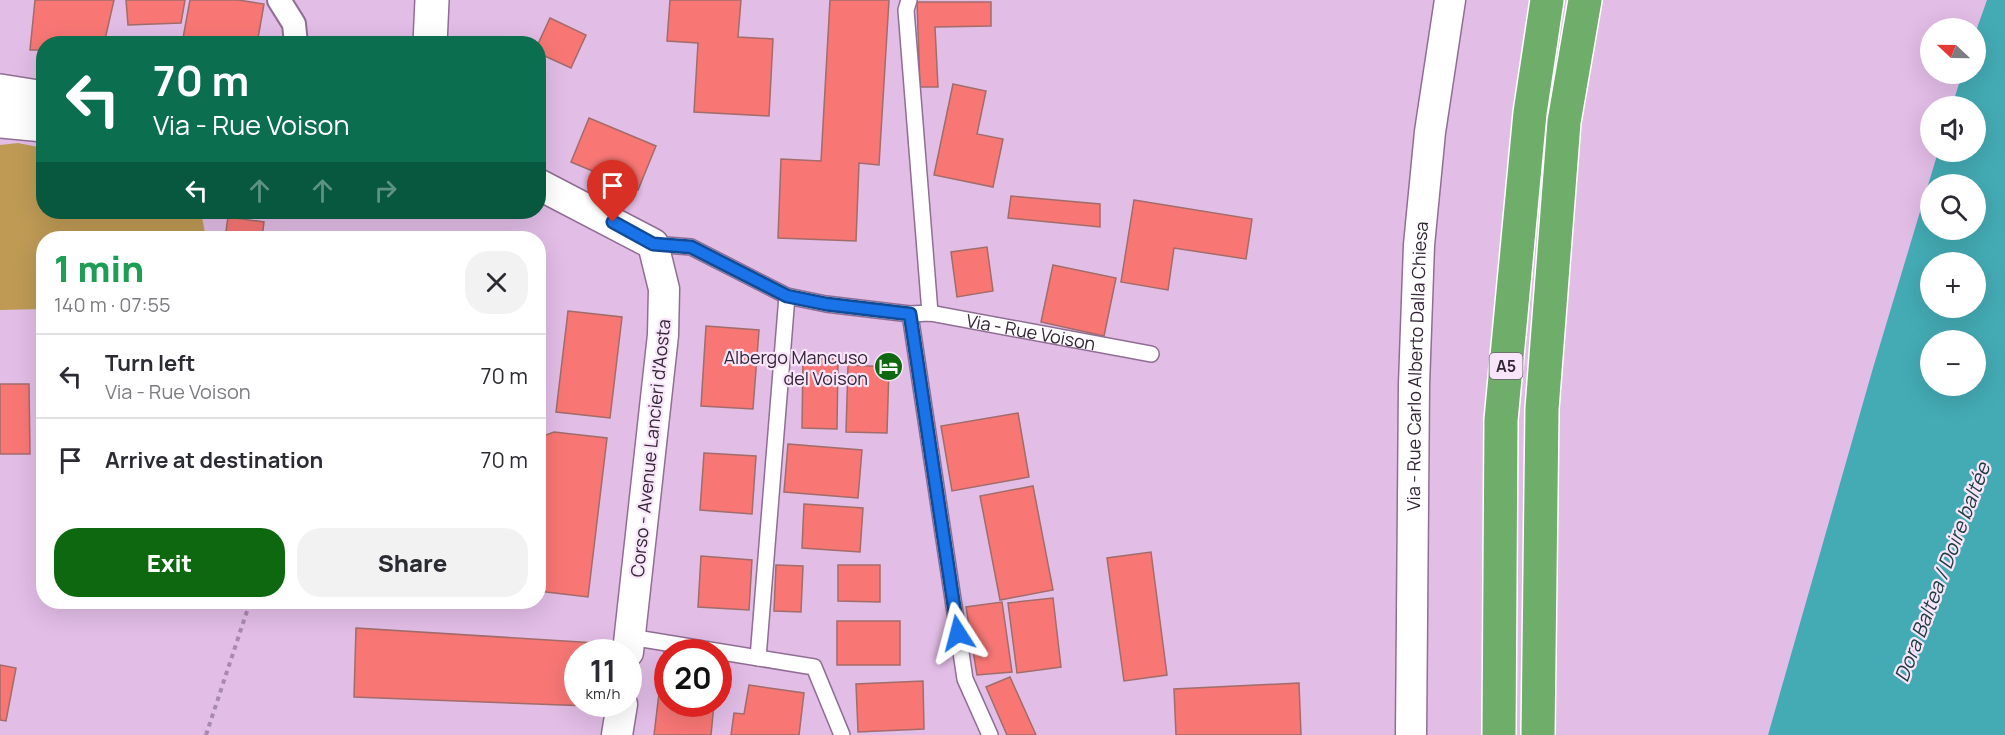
<!DOCTYPE html>
<meta charset="utf-8">
<style>
body{margin:0;font-family:Manrope,sans-serif;background:#f2f2f3;color:#2b2b33;height:100vh;display:flex;flex-direction:column;font-size:22px;white-space:nowrap}
*{box-sizing:border-box;margin:0}
p{font-size:20px;color:#7c7c81}
.icon{flex:none;width:33px;height:33px;fill:none;stroke:currentColor;stroke-width:2;stroke-linecap:round;stroke-linejoin:round}
.map{position:relative;flex:1;overflow:hidden}
.panel{position:absolute;left:36px;top:231px;width:510px;height:378px;display:flex;flex-direction:column;background:#fff;border-radius:24px;box-shadow:0 6px 24px #0002}
.panel>*{flex:none}
.banner{position:absolute;left:36px;top:36px;width:510px;height:183px;border-radius:24px;box-shadow:0 6px 24px #0002;background:#0b6e4f;color:#fff;overflow:hidden}
.needle{width:39px;rotate:292deg}
.tools{position:absolute;left:1920px;top:18px;display:grid;gap:12px}
.tools a{display:grid;place-items:center;width:66px;height:66px;border-radius:50%;background:#fff;box-shadow:0 6px 24px #0002;font-size:30px}
.speed{position:absolute;left:564px;top:639px;display:flex;gap:12px;font-size:30px;font-weight:700;text-align:center}
.speed>*{display:grid;place-content:center;width:78px;height:78px;border-radius:50%;background:#fff;box-shadow:0 6px 24px #0002;line-height:1}
.speed small{font-size:15px;font-weight:400}
.speed .limit{border:9px solid #d22;background:#fff;color:#111}
.pin{position:absolute;display:grid;place-items:center;width:51px;height:51px;color:#fff;margin:-62px -26px;border-radius:50% 50% 50% 0;rotate:-45deg;box-shadow:0 0 6px #0007}
.pin .icon{rotate:45deg}
.me{position:absolute;width:66px;margin:-33px;rotate:351deg;stroke-linejoin:round;filter:drop-shadow(0 0 4px #0008)}
.turn{display:flex;align-items:center;gap:21px;height:126px;padding:0 18px;font-size:27px}
.turn .icon{width:78px;height:78px;stroke-width:2.5}
.turn b{display:block;font-size:42px;line-height:51px}
.lanes{display:flex;align-items:center;height:57px;padding:0 18px;background:#0003;justify-content:center;gap:30px;direction:ltr}
.lanes .off{opacity:.35}
.round{display:grid;place-items:center;flex:none;width:63px;height:63px;border-radius:24px;background:#f2f2f3}
.summary{display:flex;align-items:center;justify-content:space-between;height:102px;padding:0 18px}
h1{font-size:36px;font-weight:800;line-height:45px;color:#1e9e55}
.cta{display:flex;gap:12px;margin-top:auto;padding:12px 18px}
.cta a{flex:1;height:69px;border-radius:24px;background:#0e680f;color:#fff;font-size:24px;font-weight:800;line-height:69px;text-align:center}
.cta a+a{background:#f2f2f3;color:#2b2b33}
ul{padding:0;list-style:none}
li{display:flex;align-items:center;gap:18px;height:84px;padding:0 18px;border-top:2px solid #e1e1e2}
li div{flex:1}
li b{display:block;font-size:22px}
li em{font-style:normal}
.map>svg:first-child{display:block}
</style>
<div class="map">
<svg width="2005" height="735" viewBox="0 0 2005 735">
<rect width="100%" height="100%" fill="#e2bde6"/>
<polygon fill="#be9a55" points="18,143 43,148 44,212 201,212 206,238 44,238 43,309 0,310 0,145"/>
<path fill="#44abb4" fill-rule="evenodd" d="M1987 0H2005V735H1768L1873 368 1938 152H1976V106H1952L1962 74H1976V31ZM1976 184V230H1930V184ZM1930 262H1976V308H1930ZM1930 340H1976V386H1930Z"/>
<g fill="#f87775" stroke="#a16c69" stroke-width="1.5">
<polygon points="35,0 114,0 104,44 44,44 44,50 30,50"/>
<polygon points="126,0 185,0 181,23 128,25"/>
<polygon points="190,0 238,0 264,4 257,44 217,44 183,38"/>
<polygon points="670,0 741,0 738,37 773,39 769,116 694,112 698,43 667,41"/>
<polygon points="830,0 889,0 879,165 859,163 856,241 778,238 781,159 821,161"/>
<polygon points="917,2 991,2 991,26 935,27 938,87 920,87"/>
<polygon points="550,18 586,35 571,68 538,53 538,44"/>
<polygon points="953,84 986,91 977,134 1003,139 993,187 934,175"/>
<polygon points="589,118 656,146 638,190 571,162"/>
<polygon points="1011,196 1100,204 1100,227 1008,218"/>
<polygon points="1134,200 1252,219 1246,259 1174,248 1168,290 1121,282"/>
<polygon points="228,217 264,222 262,238 225,238"/>
<polygon points="987,247 993,291 957,297 951,252"/>
<polygon points="1053,265 1116,278 1104,336 1041,322"/>
<polygon points="568,311 622,317 610,418 556,412"/>
<polygon points="706,326 759,330 753,409 701,406"/>
<polygon points="803,358 838,359 837,429 802,428"/>
<polygon points="848,365 889,367 887,433 846,432"/>
<polygon points="0,384 29,384 30,454 0,454"/>
<polygon points="1018,413 1029,477 952,491 941,426"/>
<polygon points="554,432 607,438 588,597 538,591 545,507 538,504 538,438"/>
<polygon points="788,444 862,450 858,498 784,492"/>
<polygon points="704,453 756,456 752,514 700,510"/>
<polygon points="1033,486 1053,590 1000,600 980,496"/>
<polygon points="804,504 863,508 860,552 802,548"/>
<polygon points="1151,552 1167,675 1124,681 1107,558"/>
<polygon points="701,556 752,560 749,610 698,607"/>
<polygon points="776,565 803,566 801,612 774,611"/>
<polygon points="838,565 880,565 880,602 838,601"/>
<polygon points="1053,598 1061,667 1017,673 1008,603"/>
<polygon points="1002,602 1012,672 977,675 966,607"/>
<rect x="837" y="621" width="63" height="44"/>
<polygon points="356,628 596,643 595,652 578,652 578,704 589,704 589,706 354,697"/>
<polygon points="664,651 678,652 668,652 668,704 714,704 711,735 654,735"/>
<polygon points="0,665 16,668 6,721 0,720"/>
<polygon points="1010,677 1036,735 1007,735 986,687"/>
<polygon points="923,681 924,729 858,732 856,684"/>
<polygon points="1299,683 1301,735 1176,735 1174,689"/>
<polygon points="749,685 804,693 799,735 731,735 734,713 744,714"/>
</g>
<g fill="none" stroke-linecap="round" stroke-linejoin="round">
<defs>
<g id="service">
<polyline points="909,0 906,10 930,313"/>
<path id="s1" d="M653 244 691 247 787 296 826 304 910 314 930 313 1151 354"/>
<polyline points="910,314 965,679 990,735"/>
<polyline points="630,637 814,667 842,735"/>
<polyline points="758,658 787,296"/>
</g>
<polyline id="pedestrian" points="279,0 294,24 296,44"/>
<g id="minor">
<polyline points="538,184 653,244 664,289 663,335 628,652"/>
<polyline points="617,735 622,704"/>
<path id="s2" d="M1411 735 1414 385 1419 245 1430 132 1450 0"/>
</g>
<g id="tertiary">
<polyline points="430,44 432,0"/>
<polyline points="0,91 44,98"/>
<polyline points="0,121 44,125"/>
</g>
<g id="motorway">
<polyline points="1499,735 1501,420 1530,113 1547,0"/>
<polyline points="1538,735 1542,409 1564,122 1585,0"/>
</g>
</defs>
<use href="#service" stroke="#906e94" stroke-width="18"/>
<use href="#pedestrian" stroke="#906e94" stroke-width="26"/>
<use href="#minor" stroke="#906e94" stroke-width="33"/>
<use href="#tertiary" stroke="#906e94" stroke-width="36"/>
<use href="#motorway" stroke="#fff" stroke-width="36"/>
<polyline stroke="#a88bac" stroke-width="4" stroke-dasharray="4.5 4.5" stroke-linecap="butt" points="206,735 250,602"/>
<use href="#service" stroke="#fff" stroke-width="15"/>
<use href="#pedestrian" stroke="#fff" stroke-width="22"/>
<use href="#minor" stroke="#fff" stroke-width="30"/>
<use href="#tertiary" stroke="#fff" stroke-width="33"/>
<use href="#motorway" stroke="#6ead6a" stroke-width="33"/>
</g>
<g fill="none" stroke-linecap="round" stroke-linejoin="round">
<defs>
<polyline id="route" points="613,222 653,244 691,247 787,296 826,304 910,314 958,633"/>
</defs>
<use href="#route" stroke="#114b97" stroke-width="15"/>
<use href="#route" stroke="#1a73e8" stroke-width="10"/>
</g>
<defs>
<symbol id="hotel-disc" viewBox="-11 -11 22 22"><circle r="9.5" fill="#0e680f" stroke="#f8e5fa"/><path d="M-6-4.5h1.5V1H6V5H4.5V3h-9V5H-6ZM-4 0a1.8 1.8 0 1 1 3.6 0ZM.5 0V-2.5h3Q6-2.5 6 0Z" fill="#fff"/></symbol>
</defs>
<g fill-rule="evenodd">
<use href="#hotel-disc" x="872" y="350" width="33" height="33"/>
</g>
<g text-anchor="middle" dominant-baseline="central" stroke-width="4.5" stroke-linejoin="round" paint-order="stroke">
<rect fill="#f8e5fa" stroke="#6e5f70" stroke-width="1.5" x="1489.5" y="353" width="33" height="26" rx="4.5"/>
<g font-size="16" font-weight="bold" fill="#332535">
<text x="1506" y="366">A5</text>
</g>
<g font-size="18" fill="#332535" stroke="#f8e5fa">
<text stroke="none"><textPath href="#s1" startOffset="393">Via - Rue Voison</textPath></text>
<text stroke="none"><textPath href="#s2" startOffset="369">Via - Rue Carlo Alberto Dalla Chiesa</textPath></text>
<text transform="translate(650 448) rotate(-84)">Corso - Avenue Lancieri d'Aosta</text>
</g>
<g font-size="18" fill="#332535" stroke="#f8e5fa" text-anchor="end">
<text x="868" y="357">Albergo Mancuso<tspan x="868" dy="21">del Voison</tspan></text>
</g>
<g font-size="20" font-style="italic" fill="#1c3c3f" stroke="#f8e5fa">
<text transform="translate(1942 572) rotate(-69)">Dora Baltea / Doire baltée</text>
</g>
</g>
</svg>
<div class="tools">
<a><svg class="needle" viewBox="-14 -14 28 28"><path d="M0-13l5 13h-10z" fill="#e53935"/><path d="M0 13l5-13h-10z" fill="#7c7c81"/></svg></a>
<a><svg class="icon" aria-label="sound" viewBox="0 0 24 24"><path d="M4 9h4l5-4v14l-5-4H4zM17 9q2 3 0 6"/></svg></a>
<a><svg class="icon" aria-label="search" viewBox="0 0 24 24"><circle cx="10" cy="10" r="6"/><path d="M15 15l6 6"/></svg></a>
<a>+</a>
<a>−</a>
</div>
<div class="speed"><div>11<small>km/h</small></div><div class="limit">20</div></div>
<div class="pin" style="left:613px;top:222px;background:#d93025"><svg class="icon" aria-label="arrive" viewBox="0 0 24 24"><path d="M6 21V4h12l-3 4 3 4H6"/></svg></div>
<svg class="me" style="left:958px;top:633px" viewBox="-20 -20 40 40"><path d="M0-17L14 15 0 8-14 15z" fill="#1a73e8" stroke="#fff" stroke-width="4"/></svg>
<div class="banner">
<div class="turn"><svg class="icon" aria-label="left" viewBox="0 0 24 24"><path d="M17 20v-9H6M10 6l-5 5 5 5"/></svg><div><b>70 m</b>Via - Rue Voison</div></div>
<div class="lanes"><svg class="icon" aria-label="left" viewBox="0 0 24 24"><path d="M17 20v-9H6M10 6l-5 5 5 5"/></svg><svg class="icon off" aria-label="ahead" viewBox="0 0 24 24"><path d="M12 20V5M6 11l6-6 6 6"/></svg><svg class="icon off" aria-label="ahead" viewBox="0 0 24 24"><path d="M12 20V5M6 11l6-6 6 6"/></svg><svg class="icon off" aria-label="right" viewBox="0 0 24 24"><path d="M7 20v-9h11M14 6l5 5-5 5"/></svg></div>
</div>
<section class="panel">
<div class="summary"><div><h1>1 min</h1><p>140 m · 07:55</p></div><a class="round"><svg class="icon" aria-label="close" viewBox="0 0 24 24"><path d="M6 6l12 12M18 6L6 18"/></svg></a></div>
<ul>
<li><svg class="icon" aria-label="left" viewBox="0 0 24 24"><path d="M17 20v-9H6M10 6l-5 5 5 5"/></svg><div><b>Turn left</b><p>Via - Rue Voison</p></div><em>70 m</em></li>
<li><svg class="icon" aria-label="arrive" viewBox="0 0 24 24"><path d="M6 21V4h12l-3 4 3 4H6"/></svg><div><b>Arrive at destination</b></div><em>70 m</em></li>
</ul>
<div class="cta"><a>Exit</a><a>Share</a></div>
</section>
</div>
